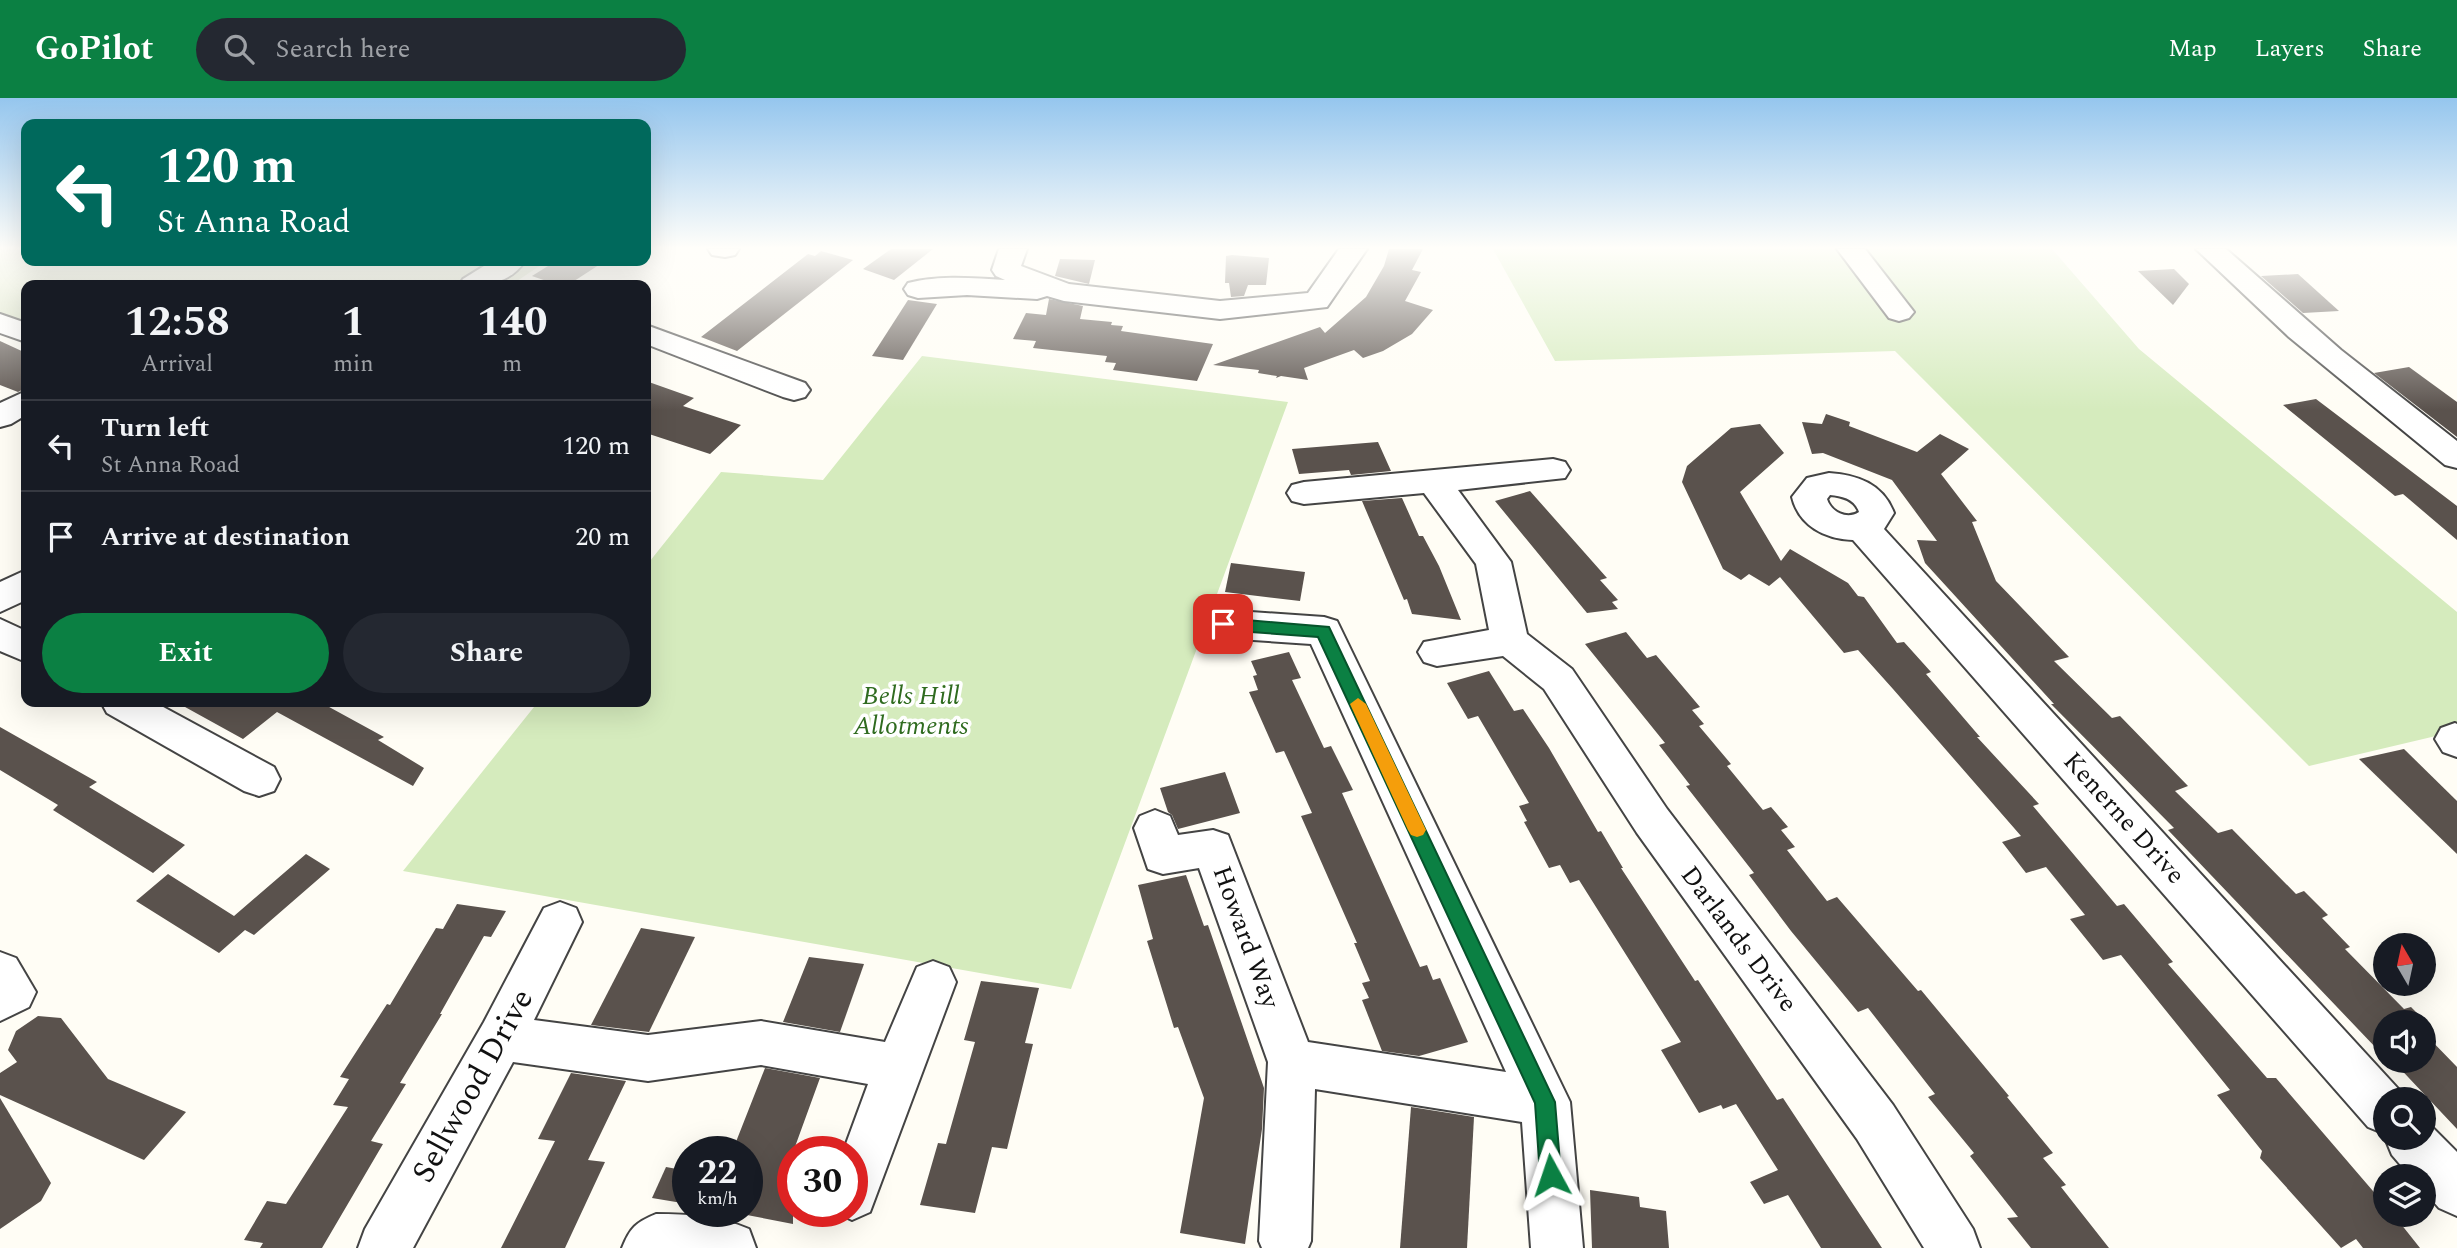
<!DOCTYPE html>
<style>
body{margin:0;font-family:Spectral,serif;background:#242831;color:#f1f3f6;height:100vh;display:flex;flex-direction:column;font-size:26px;white-space:nowrap}
*{box-sizing:border-box;margin:0}
p{font-size:23px;color:#9ea1a6}
.icon{flex:none;width:38px;height:38px;fill:none;stroke:currentColor;stroke-width:2;stroke-linecap:round;stroke-linejoin:round}
.map{position:relative;flex:1;overflow:hidden}
.sheet{position:absolute;left:21px;top:182px;width:630px;height:427px;display:flex;flex-direction:column;background:#171b24;border-radius:14px;box-shadow:0 7px 28px #0002}
.sheet>*{flex:none}
.guide{position:absolute;left:21px;top:21px;width:630px;height:147px;border-radius:14px;box-shadow:0 7px 28px #0002;background:#00695c;color:#fff;overflow:hidden}
.needle{width:46px;rotate:351deg}
.buttons{position:absolute;left:2373px;top:835px;display:grid;gap:14px}
.buttons a{display:grid;place-items:center;width:63px;height:63px;border-radius:50%;background:#171b24;box-shadow:0 7px 28px #0002;font-size:35px}
.speed{position:absolute;left:672px;top:1038px;display:flex;gap:14px;font-size:35px;font-weight:700;text-align:center}
.speed>*{display:grid;place-content:center;width:91px;height:91px;border-radius:50%;background:#171b24;box-shadow:0 7px 28px #0002;line-height:1}
.speed small{font-size:18px;font-weight:400}
.speed .limit{border:10px solid #d22;background:#fff;color:#111}
.pin{position:absolute;display:grid;place-items:center;width:60px;height:60px;color:#fff;margin:-30px;border-radius:14px;box-shadow:0 4px 10px #0006}
.me{position:absolute;width:77px;margin:-38px;rotate:355deg;stroke-linejoin:round;filter:drop-shadow(0 0 5px #0008)}
.turn{display:flex;align-items:center;gap:24px;height:147px;padding:0 21px;font-size:32px}
.turn .icon{width:91px;height:91px;stroke-width:2.5}
.turn b{display:block;font-size:49px;line-height:60px}
.eta{display:flex;justify-content:space-evenly;align-items:center;height:119px;text-align:center}
.eta b{font-size:42px;font-weight:700;line-height:49px}
.action{display:flex;gap:14px;margin-top:auto;padding:14px 21px}
.action a{flex:1;height:80px;border-radius:42px;background:#0b8043;color:#fff;font-size:28px;font-weight:700;line-height:80px;text-align:center}
.action a+a{background:#242831;color:#f1f3f6}
ul{padding:0;list-style:none}
li{display:flex;align-items:center;gap:21px;height:91px;padding:0 21px;border-top:2px solid #363941}
li div{flex:1}
li b{display:block;font-size:26px}
li em{font-style:normal}
header{display:flex;align-items:center;gap:42px;box-sizing:border-box;height:98px;padding:0 35px;background:#0b8043;color:#fff}
header strong{font-size:33px}
nav{display:flex;gap:38px;margin-inline-start:auto;font-size:24px}
.search{width:490px;height:63px;background:#242831;display:flex;align-items:center;gap:18px;box-sizing:border-box;padding:0 24px;border-radius:38px;color:#9ea1a6;font-size:26px}
.map>svg:first-child{display:block}
</style>
<header>
<strong>GoPilot</strong>
<div class="search"><svg class="icon" aria-label="search" viewBox="0 0 24 24"><circle cx="10" cy="10" r="6"/><path d="M15 15l6 6"/></svg>Search here</div>
<nav><a>Map</a><a>Layers</a><a>Share</a></nav>
</header>
<div class="map">
<svg width="2457" height="1150" viewBox="0 0 2457 1150">
<rect width="100%" height="100%" fill="#fffdf5"/>
<g fill="#d5ebbd">
<polygon points="1493,151 2052,151 2139,251 2457,514 2457,633 2309,668 1895,253 1555,263"/>
<polygon points="922,258 1288,304 1071,891 403,773 538,604 646,604 646,468 721,374 823,382"/>
</g>
<polygon fill="#d9e3c4" points="0,151 26,151 26,163 547,163 511,187 26,187 26,227 0,218"/>
<g fill="#5a524d">
<polygon points="891,151 933,151 894,182 863,171"/>
<polygon points="1389,151 1423,151 1412,172 1421,174 1405,203 1433,212 1412,236 1383,253 1363,260 1354,252 1304,270 1308,282 1281,278 1276,280 1277,278 1258,275 1259,272 1213,267 1320,229 1325,235 1366,199 1384,168"/>
<polygon points="821,153 853,162 737,253 701,239 808,156 815,158"/>
<polygon points="1232,157 1269,160 1266,187 1248,187 1244,198 1231,199 1229,185 1225,185 1226,158"/>
<polygon points="1060,161 1095,162 1089,186 1055,178"/>
<polygon points="556,163 605,163 568,187 558,187 532,178"/>
<polygon points="2174,171 2189,186 2173,207 2138,173"/>
<polygon points="2298,176 2339,213 2303,215 2261,178"/>
<polygon points="1049,201 1083,208 1080,221 1112,224 1111,227 1123,228 1121,233 1213,246 1197,283 1113,272 1116,265 1105,264 1107,258 1033,250 1036,243 1013,241 1026,215 1046,217"/>
<polygon points="908,202 937,206 903,262 872,258"/>
<polygon points="0,243 26,255 26,290 18,294 0,287"/>
<polygon points="2409,269 2457,304 2457,339 2374,275"/>
<polygon points="646,283 694,300 683,308 741,327 710,356 646,335"/>
<polygon points="2316,301 2457,408 2457,442 2403,396 2395,398 2283,307"/>
<polygon points="1826,316 1850,324 1849,328 1917,354 1940,336 1969,351 1941,376 1977,423 1972,424 1996,483 2069,559 2054,563 2112,620 2120,618 2188,688 2175,693 2218,735 2232,731 2296,796 2304,793 2328,817 2322,820 2350,849 2345,851 2404,911 2411,909 2433,931 2424,935 2424,924 2385,924 2385,956 2378,952 2168,732 2174,730 2051,606 2054,606 1925,465 1917,442 1937,443 1892,382 1823,355 1812,356 1802,324 1822,326"/>
<polygon points="1760,326 1784,355 1740,394 1781,463 1790,451 1848,485 1858,498 1864,499 1897,545 1904,544 1931,574 1926,576 1980,639 1977,639 2039,706 2033,708 2117,808 2124,806 2173,864 2168,866 2267,980 2276,980 2385,1107 2385,1116 2393,1116 2420,1150 2363,1150 2356,1141 2341,1150 2260,1060 2262,1053 2217,997 2230,992 2121,857 2103,862 2070,821 2085,817 2046,769 2026,775 2002,744 2021,738 1893,591 1858,552 1844,555 1780,479 1769,488 1749,476 1741,482 1723,471 1682,384 1687,368 1731,330"/>
<polygon points="1378,344 1391,373 1351,377 1349,372 1299,376 1292,351"/>
<polygon points="1530,393 1607,480 1600,482 1618,502 1612,504 1618,511 1587,515 1495,403"/>
<polygon points="1402,400 1419,438 1423,438 1439,468 1461,522 1412,516 1407,501 1404,502 1362,403"/>
<polygon points="1231,465 1305,474 1300,503 1225,494"/>
<polygon points="1626,534 1647,560 1656,557 1700,609 1692,612 1704,626 1699,628 1731,666 1727,668 1763,712 1771,709 1788,729 1781,732 1795,749 1787,752 1827,803 1837,799 1918,893 1921,892 2009,998 2007,999 2053,1055 2043,1060 2066,1087 2061,1089 2109,1150 2031,1150 2007,1120 2018,1119 1970,1058 1974,1055 1928,999 1935,996 1868,910 1858,914 1791,833 1749,777 1754,775 1686,688 1690,687 1659,647 1665,645 1585,546"/>
<polygon points="1289,554 1301,580 1292,582 1324,650 1331,648 1353,692 1342,695 1420,869 1427,867 1433,882 1440,880 1468,944 1419,958 1382,953 1362,902 1369,900 1362,885 1370,883 1354,845 1357,845 1301,718 1312,715 1284,653 1276,655 1249,594 1258,592 1253,578 1257,577 1251,563"/>
<polygon points="1489,573 1514,613 1523,611 1549,650 1598,734 1601,733 1623,770 1621,770 1695,883 1698,882 1777,1002 1783,1000 1882,1150 1821,1150 1788,1097 1764,1106 1750,1084 1778,1072 1736,1006 1723,1011 1721,1007 1699,1015 1661,952 1681,944 1579,782 1570,785 1560,767 1549,770 1524,724 1527,723 1519,708 1529,705 1478,618 1468,621 1447,585"/>
<polygon points="176,604 320,604 384,639 378,642 424,670 413,688 277,614 243,641"/>
<polygon points="0,629 97,684 89,689 185,747 153,775 53,712 58,707 0,672"/>
<polygon points="2404,651 2457,703 2457,756 2359,661"/>
<polygon points="1225,674 1240,715 1178,731 1172,717 1168,714 1160,690"/>
<polygon points="306,756 330,771 254,837 245,832 219,855 136,803 168,776 234,818"/>
<polygon points="1186,777 1204,828 1208,827 1264,990 1262,1031 1245,1146 1180,1135 1204,1000 1178,929 1174,930 1147,843 1153,841 1138,787"/>
<polygon points="457,806 506,813 491,839 484,838 440,916 442,916 400,985 406,986 371,1043 383,1046 322,1150 260,1150 263,1145 244,1142 267,1103 286,1106 348,1009 333,1007 349,981 340,979 387,906 390,907 436,830 443,831"/>
<polygon points="641,830 695,839 649,934 591,927"/>
<polygon points="809,859 864,866 840,934 783,924"/>
<polygon points="981,883 1039,890 1025,945 1033,946 1007,1051 992,1049 975,1115 920,1107 938,1045 946,1046 975,944 964,942"/>
<polygon points="38,918 61,920 108,981 186,1014 144,1062 0,997 0,975 17,964 8,952 16,933"/>
<polygon points="2424,935 2457,969 2457,1031 2392,962 2424,962"/>
<polygon points="765,970 820,980 780,1090 793,1092 793,1126 747,1117 747,1054 732,1054"/>
<polygon points="571,975 626,983 588,1062 605,1064 565,1150 501,1150 555,1043 538,1041"/>
<polygon points="0,1000 51,1085 41,1103 0,1131"/>
<polygon points="1411,1009 1474,1019 1467,1150 1400,1150"/>
<polygon points="666,1069 688,1073 688,1106 652,1100"/>
<polygon points="1590,1092 1639,1099 1640,1109 1666,1113 1669,1150 1592,1150"/>
</g>
<g fill="none" stroke-linecap="round" stroke-linejoin="round">
<defs>
<g id="minor">
<polygon points="708,151 739,151 735,157 725,159 712,157"/>
<path d="M999 151H1027L1021 168 1069 186 1220 203 1308 195 1339 151H1367L1327 209 1220 221 1064 203 1047 198 1037 201 967 197 918 200 908 197 904 191 908 185C939 177 973 180 1005 182L996 178 992 172Z"/>
<polygon points="1837,151 1865,151 1914,214 1909,220 1899,223 1889,220"/>
<polygon points="2196,151 2226,151 2341,252 2457,343 2457,370 2445,367 2289,239"/>
<path d="M492 163H525C509 187 485 187 459 187L463 181Z"/>
<polygon points="0,216 26,225 26,244 0,235"/>
<polygon points="646,227 805,285 810,292 805,299 794,302 783,299 646,246"/>
<polygon points="26,293 26,317 11,326 0,329 0,305"/>
<polygon points="1553,361 1565,364 1570,372 1565,380 1458,392 1511,464 1527,536 1572,571 1667,711 1893,1007 1973,1131 1980,1150 1924,1150 1857,1041 1637,735 1544,591 1503,558 1437,568 1424,564 1418,554 1424,544 1489,532 1476,466 1424,395 1304,406 1292,403 1287,395 1292,387 1304,384"/>
<path d="M1829 375C1858 377 1883 386 1894 415L1884 431 2402 995 2405 1001H2385V1036L2368 1029 1853 442C1825 441 1799 428 1792 399L1807 380ZM1830 397C1842 398 1855 401 1859 414 1847 422 1831 414 1827 401Z"/>
<polygon points="26,472 26,502 0,514 0,484"/>
<polygon points="1223,512 1324,519 1337,523 1570,1004 1583,1150 1531,1150 1522,1024 1315,991 1311,1143 1308,1150 1262,1150 1259,1143 1268,964 1199,770 1163,776 1148,771 1134,730 1140,718 1155,712 1170,718 1178,737 1213,732 1228,737 1308,944 1506,974 1311,546 1223,540 1210,536 1204,526 1210,516"/>
<polygon points="0,521 26,533 26,564 0,553"/>
<polygon points="101,604 154,604 274,669 280,681 274,693 259,698 244,693 107,615"/>
<polygon points="2455,625 2457,626 2457,659 2443,654 2435,641 2441,630"/>
<polygon points="560,804 576,810 582,824 534,922 648,937 761,923 885,944 917,869 933,863 949,869 956,884 870,1114 852,1122 833,1113 852,1113 852,1054 843,1054 868,986 761,967 648,983 513,964 413,1150 358,1150 365,1131 484,924 544,810"/>
<polygon points="0,854 16,860 36,894 29,909 0,923"/>
<polygon points="2424,1021 2457,1054 2457,1118 2439,1110 2424,1093 2424,1078 2410,1078 2392,1057 2385,1040 2424,1040"/>
<path d="M656 1116C689 1116 718 1118 749 1131L756 1150H622C630 1130 636 1124 656 1116Z"/>
</g>
</defs>
<use href="#minor" stroke="#444" stroke-width="4"/>
<use href="#minor" fill="#fff" fill-rule="evenodd"/>
</g>
<linearGradient id="sky" x2="0" y2="1"><stop stop-color="#95c6ee"/><stop offset="0.48" stop-color="#fffefa"/><stop offset="1" stop-color="#fffefa" stop-opacity="0"/></linearGradient>
<rect width="2457" height="312" fill="url(#sky)"/>
<polygon fill="#0b8043" stroke="#07532c" stroke-width="2" points="1223,520 1329,529 1555,1004 1561,1077 1558,1085 1551,1088 1543,1085 1540,1077 1535,1005 1318,539 1223,532 1215,526"/>
<polygon fill="#f59e0b" points="1358,600 1366,606 1426,732 1423,737 1417,739 1411,737 1408,732 1350,606"/>
<g text-anchor="middle" dominant-baseline="central" stroke-width="7" stroke-linejoin="round" paint-order="stroke">
<g font-size="26" font-style="italic" fill="#2f6b1f" stroke="#fff">
<text x="911" y="598">Bells Hill<tspan x="911" dy="30">Allotments</tspan></text>
</g>
<g font-size="26" fill="#111" stroke="#fff">
<text transform="translate(2124 720) rotate(48)">Kenerne Drive</text>
<text transform="translate(1246 839) rotate(70)">Howard Way</text>
<text transform="translate(1739 841) rotate(53)">Darlands Drive</text>
</g>
<g font-size="32" fill="#111" stroke="#fff">
<text transform="translate(473 988) rotate(-61)">Sellwood Drive</text>
</g>
</g>
</svg>
<div class="buttons">
<a><svg class="needle" viewBox="-14 -14 28 28"><path d="M0-13l5 13h-10z" fill="#e53935"/><path d="M0 13l5-13h-10z" fill="#9ea1a6"/></svg></a>
<a><svg class="icon" aria-label="sound" viewBox="0 0 24 24"><path d="M4 9h4l5-4v14l-5-4H4zM17 9q2 3 0 6"/></svg></a>
<a><svg class="icon" aria-label="search" viewBox="0 0 24 24"><circle cx="10" cy="10" r="6"/><path d="M15 15l6 6"/></svg></a>
<a><svg class="icon" aria-label="layers" viewBox="0 0 24 24"><path d="M12 4l9 5-9 5-9-5zM3 14l9 5 9-5"/></svg></a>
</div>
<div class="speed"><div>22<small>km/h</small></div><div class="limit">30</div></div>
<div class="pin" style="left:1223px;top:526px;background:#d93025"><svg class="icon" aria-label="arrive" viewBox="0 0 24 24"><path d="M6 21V4h12l-3 4 3 4H6"/></svg></div>
<svg class="me" style="left:1551px;top:1077px" viewBox="-20 -20 40 40"><path d="M0-17L14 15 0 8-14 15z" fill="#0b8043" stroke="#fff" stroke-width="4"/></svg>
<div class="guide">
<div class="turn"><svg class="icon" aria-label="left" viewBox="0 0 24 24"><path d="M17 20v-9H6M10 6l-5 5 5 5"/></svg><div><b>120 m</b>St Anna Road</div></div>
</div>
<section class="sheet">
<div class="eta">
<div><b>12:58</b><p>Arrival</p></div>
<div><b>1</b><p>min</p></div>
<div><b>140</b><p>m</p></div>
</div>
<ul>
<li><svg class="icon" aria-label="left" viewBox="0 0 24 24"><path d="M17 20v-9H6M10 6l-5 5 5 5"/></svg><div><b>Turn left</b><p>St Anna Road</p></div><em>120 m</em></li>
<li><svg class="icon" aria-label="arrive" viewBox="0 0 24 24"><path d="M6 21V4h12l-3 4 3 4H6"/></svg><div><b>Arrive at destination</b></div><em>20 m</em></li>
</ul>
<div class="action"><a>Exit</a><a>Share</a></div>
</section>
</div>
